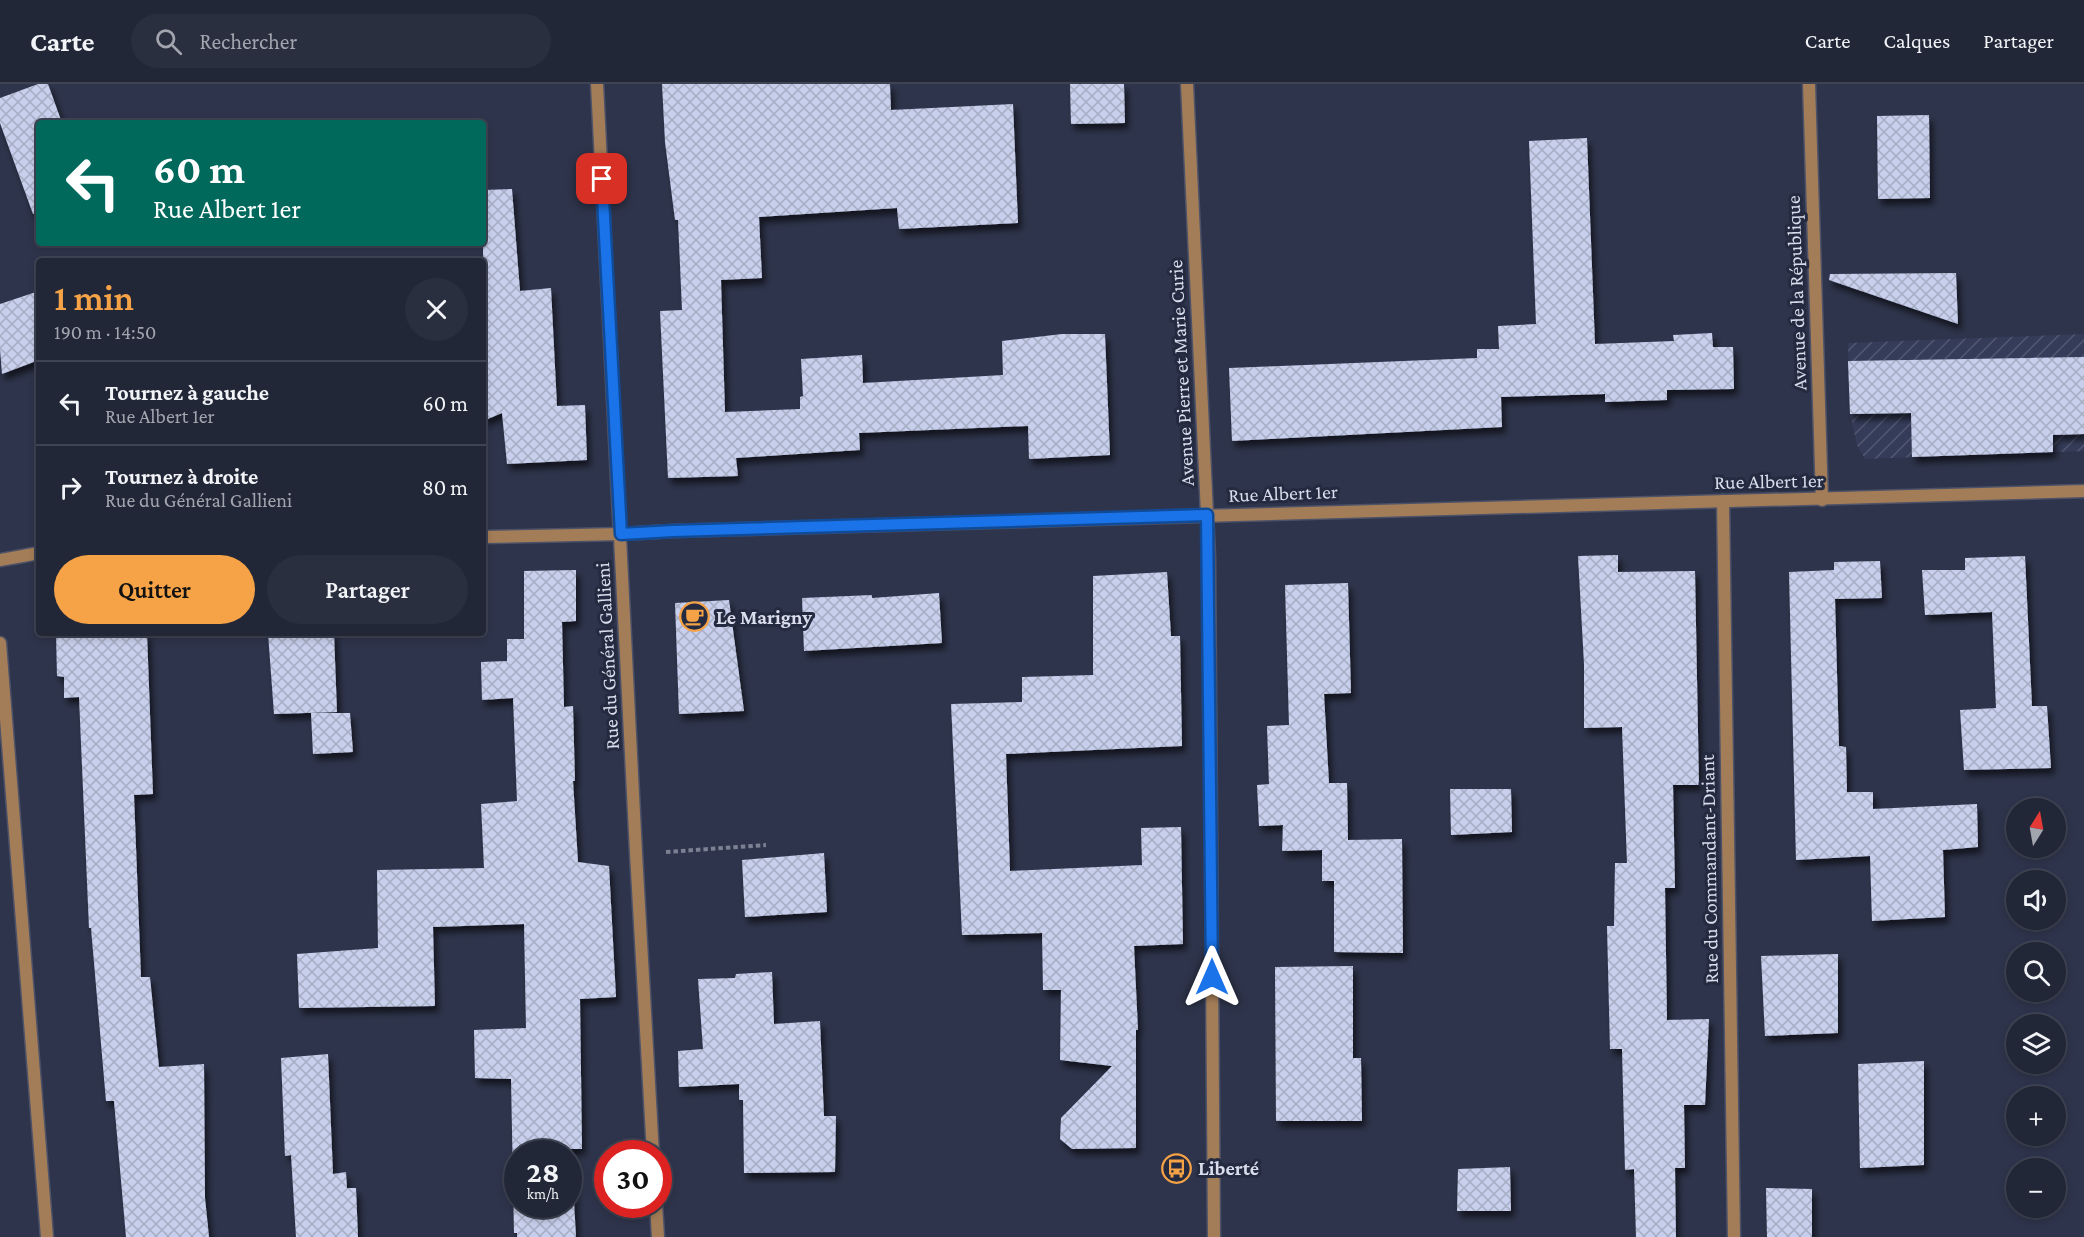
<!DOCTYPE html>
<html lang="fr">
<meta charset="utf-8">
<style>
body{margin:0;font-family:"Crimson Pro",serif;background:#2a2f40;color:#f1f3f6;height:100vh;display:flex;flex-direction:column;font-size:22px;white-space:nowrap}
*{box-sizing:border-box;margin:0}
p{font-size:20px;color:#a2a5ae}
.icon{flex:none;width:33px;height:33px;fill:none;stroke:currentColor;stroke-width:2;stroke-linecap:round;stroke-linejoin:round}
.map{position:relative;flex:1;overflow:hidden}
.sheet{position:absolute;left:36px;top:174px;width:450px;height:378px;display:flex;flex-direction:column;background:#222738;border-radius:6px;box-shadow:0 3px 9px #0003,0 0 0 2px #3f4453}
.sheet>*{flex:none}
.banner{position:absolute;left:36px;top:36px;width:450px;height:126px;border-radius:6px;box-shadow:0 3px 9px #0003,0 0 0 2px #3f4453;background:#00695c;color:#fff;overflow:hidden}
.needle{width:39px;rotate:11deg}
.fabs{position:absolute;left:2006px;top:714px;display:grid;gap:12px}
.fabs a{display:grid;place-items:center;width:60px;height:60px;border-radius:50%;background:#222738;box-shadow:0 3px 9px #0003,0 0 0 2px #3f4453;font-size:30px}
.speed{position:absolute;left:504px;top:1056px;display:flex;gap:12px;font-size:30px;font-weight:700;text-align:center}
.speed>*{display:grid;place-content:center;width:78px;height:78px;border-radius:50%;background:#222738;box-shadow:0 3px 9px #0003,0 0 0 2px #3f4453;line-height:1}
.speed small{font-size:15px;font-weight:400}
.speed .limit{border:9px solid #d22;background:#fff;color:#111}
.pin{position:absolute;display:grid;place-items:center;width:51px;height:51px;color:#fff;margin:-26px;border-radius:12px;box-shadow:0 3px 9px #0006}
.me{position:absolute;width:66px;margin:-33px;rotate:0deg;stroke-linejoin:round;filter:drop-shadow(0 0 4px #0008)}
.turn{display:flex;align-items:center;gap:21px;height:126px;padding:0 18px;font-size:27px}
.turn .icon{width:78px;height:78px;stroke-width:2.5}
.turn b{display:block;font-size:42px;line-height:51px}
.round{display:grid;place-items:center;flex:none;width:63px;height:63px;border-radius:32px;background:#2a2f40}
.headline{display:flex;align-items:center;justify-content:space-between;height:102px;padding:0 18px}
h1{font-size:36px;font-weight:600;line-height:45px;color:#f6a247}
.button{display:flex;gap:12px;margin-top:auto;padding:12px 18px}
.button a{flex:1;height:69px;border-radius:36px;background:#f6a247;color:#111;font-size:24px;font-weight:600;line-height:69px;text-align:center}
.button a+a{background:#2a2f40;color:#f1f3f6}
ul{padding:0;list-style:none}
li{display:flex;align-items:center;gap:18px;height:84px;padding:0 18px;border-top:2px solid #3f4453}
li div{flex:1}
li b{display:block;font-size:22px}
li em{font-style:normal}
header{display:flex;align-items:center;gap:36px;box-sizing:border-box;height:84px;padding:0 30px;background:#222738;border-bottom:2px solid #3f4453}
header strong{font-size:28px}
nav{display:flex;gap:33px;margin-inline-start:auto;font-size:21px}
.search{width:420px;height:54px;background:#2a2f40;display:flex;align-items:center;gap:15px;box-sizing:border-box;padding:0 21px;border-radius:33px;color:#a2a5ae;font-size:22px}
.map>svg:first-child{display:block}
</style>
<header>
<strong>Carte</strong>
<div class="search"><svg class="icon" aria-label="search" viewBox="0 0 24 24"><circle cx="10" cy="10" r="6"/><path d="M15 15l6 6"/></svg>Rechercher</div>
<nav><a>Carte</a><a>Calques</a><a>Partager</a></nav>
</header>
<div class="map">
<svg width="2084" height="1153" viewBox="0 0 2084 1153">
<defs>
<pattern id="industrial-furrows" width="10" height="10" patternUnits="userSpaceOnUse" patternTransform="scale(1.5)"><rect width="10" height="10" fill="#353c59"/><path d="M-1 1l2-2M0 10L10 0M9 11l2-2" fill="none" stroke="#525871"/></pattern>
<pattern id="building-cross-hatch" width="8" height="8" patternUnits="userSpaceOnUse" patternTransform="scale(1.5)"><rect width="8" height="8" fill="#c7cfec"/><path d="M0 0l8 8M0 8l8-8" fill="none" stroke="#a6acc2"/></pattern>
<filter id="shadow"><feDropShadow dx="3.5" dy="6" stdDeviation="3" flood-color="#0009"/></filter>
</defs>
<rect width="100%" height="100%" fill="#2e344b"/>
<polygon fill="url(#industrial-furrows)" points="2084,250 2084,367 1865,375 1857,361 1850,330 1848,259"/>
<g fill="url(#building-cross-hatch)" fill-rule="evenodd" filter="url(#shadow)">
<polygon points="38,0 48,0 62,39 39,39 39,129 33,130 0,39 0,14"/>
<polygon points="662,0 890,0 891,26 1013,20 1018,139 899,145 897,124 759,133 762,194 721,196 725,328 800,325 800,313 803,312 801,275 862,271 863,299 1003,291 1002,257 1062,250 1105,250 1110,371 1029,375 1028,342 859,349 860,366 736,374 738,392 668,394 660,227 682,226 678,136 675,136 665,58"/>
<polygon points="1070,0 1124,0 1125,39 1071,40"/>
<polygon points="1929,31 1930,114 1878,115 1877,32"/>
<polygon points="1587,54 1595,260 1674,257 1673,251 1712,249 1713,263 1733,263 1734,305 1667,306 1667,316 1605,318 1605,310 1501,313 1502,343 1232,357 1229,284 1477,274 1477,265 1499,265 1498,242 1536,240 1529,57"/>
<polygon points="512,105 520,207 551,204 557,322 585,321 587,376 507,380 502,329 483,337 483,106"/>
<polygon points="1956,189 1958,240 1829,196 1830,190"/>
<polygon points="39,207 39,276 2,290 0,265 0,220"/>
<polygon points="2084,273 2084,350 2053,351 2053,368 1912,373 1911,329 1850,330 1848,277"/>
<polygon points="1618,471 1618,488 1695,487 1699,701 1673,701 1675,804 1665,804 1667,936 1709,935 1705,1021 1684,1021 1685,1084 1675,1084 1676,1153 1636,1153 1634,1085 1625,1086 1622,965 1610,965 1607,842 1614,842 1615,779 1627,779 1622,643 1584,644 1584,580 1578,472"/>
<polygon points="2025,472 2032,622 2047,622 2051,684 1964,686 1960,626 1996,624 1992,528 1925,531 1922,486 1965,486 1965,474"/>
<polygon points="1880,477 1882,514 1835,515 1839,662 1846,663 1847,708 1873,708 1873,725 1977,720 1978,763 1943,766 1945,833 1872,837 1870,772 1796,776 1789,488 1834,486 1834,478"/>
<path d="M576 486V537L562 538 564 623 573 622 575 697H573L578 778 609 782 616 913 580 915 582 1065H571L576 1153H517V1149H514L511 995 475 994 474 946 526 944 524 840 433 843 435 922 299 924 297 870 378 864 377 786 484 784 481 720 517 717 513 614 482 616 481 578 507 577V555H524V487ZM518 1070H568V1120H518Z"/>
<polygon points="1167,488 1171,552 1180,552 1182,662 1006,670 1010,787 1142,781 1141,744 1181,743 1183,860 1134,862 1138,946 1136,946 1136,1064 1072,1065 1060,1055 1061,1034 1112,982 1060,976 1061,906 1043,906 1042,849 962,851 951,620 1022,618 1022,593 1093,591 1093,492"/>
<polygon points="1348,499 1351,609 1324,610 1329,699 1347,699 1348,756 1402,755 1403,869 1334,868 1334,797 1322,797 1322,766 1282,767 1283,741 1259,742 1257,701 1269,700 1267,642 1289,641 1285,501"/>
<polygon points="939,509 942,559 804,567 802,514 872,511 872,514"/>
<polygon points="729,516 744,627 679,630 675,519"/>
<polygon points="56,549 147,549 153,710 134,711 141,893 150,893 159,983 204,980 205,1114 209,1153 126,1153 114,1017 106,1017 91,844 89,844 79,613 64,614 64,593 57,592"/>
<polygon points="268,549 334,549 337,628 274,630"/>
<polygon points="311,629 350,629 353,668 313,670"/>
<polygon points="1450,705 1511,705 1512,748 1451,751"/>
<polygon points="824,769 827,828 745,833 742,776"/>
<polygon points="1838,870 1838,949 1765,952 1761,872"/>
<polygon points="1353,882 1353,974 1361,974 1362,1037 1276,1037 1275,883"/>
<polygon points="772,888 774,940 820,937 824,1032 836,1032 835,1088 744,1089 743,1016 739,1016 739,1000 679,1003 678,967 703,965 698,895 735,894 736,890"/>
<polygon points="328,970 333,1090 346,1088 347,1104 356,1104 358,1153 296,1153 291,1071 285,1072 281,974"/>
<polygon points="1924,977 1924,1081 1860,1084 1858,980"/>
<polygon points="1510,1083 1511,1127 1457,1127 1458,1085"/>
<polygon points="1766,1104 1812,1105 1812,1153 1767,1153"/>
</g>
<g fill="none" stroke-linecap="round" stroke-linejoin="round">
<defs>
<g id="minor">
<polyline points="597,0 636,769 653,1070"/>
<polyline points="1187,0 1209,473 1214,1153"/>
<polyline points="1809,0 1822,416"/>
<polyline points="1723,417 1734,1153"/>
<polyline points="483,453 621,450 673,447 2084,407"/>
<polyline points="0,476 39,469"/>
<polyline points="0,559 47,1153"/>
<polyline points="656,1120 658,1153"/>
</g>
</defs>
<use href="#minor" stroke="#4d5268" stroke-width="15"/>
<polyline stroke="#7b8093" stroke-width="4" stroke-dasharray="4.5 3" stroke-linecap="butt" points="666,768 766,761"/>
<use href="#minor" stroke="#a37d57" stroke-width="12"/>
</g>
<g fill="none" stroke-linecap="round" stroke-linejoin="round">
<defs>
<polyline id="route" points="602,95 621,450 673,447 1207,431 1212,893"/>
</defs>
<use href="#route" stroke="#114b97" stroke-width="15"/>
<use href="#route" stroke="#1a73e8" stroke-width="10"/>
</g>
<defs>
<symbol id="cafe-ring" viewBox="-11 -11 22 22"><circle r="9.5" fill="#242a40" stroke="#f6a247" stroke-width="1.5"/><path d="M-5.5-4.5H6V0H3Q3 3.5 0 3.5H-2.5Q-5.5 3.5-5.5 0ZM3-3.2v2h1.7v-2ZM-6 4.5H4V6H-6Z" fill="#f6a247"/></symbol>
<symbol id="bus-ring" viewBox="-11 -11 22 22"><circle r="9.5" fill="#242a40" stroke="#f6a247" stroke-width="1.5"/><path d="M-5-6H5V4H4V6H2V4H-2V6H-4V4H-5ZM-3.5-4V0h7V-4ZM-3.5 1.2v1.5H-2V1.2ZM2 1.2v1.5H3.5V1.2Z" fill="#f6a247"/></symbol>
</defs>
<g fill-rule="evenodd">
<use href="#cafe-ring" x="678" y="516" width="33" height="33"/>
<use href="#bus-ring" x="1160" y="1068" width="33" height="33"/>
</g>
<g text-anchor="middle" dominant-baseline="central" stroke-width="6" stroke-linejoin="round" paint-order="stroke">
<g font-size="20" fill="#d8dceb" stroke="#242a40">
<text transform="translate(1796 209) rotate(-92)">Avenue de la République</text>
<text transform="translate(1181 289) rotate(-93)">Avenue Pierre et Marie Curie</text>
<text transform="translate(1769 397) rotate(-1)">Rue Albert 1er</text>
<text transform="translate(1283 409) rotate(-2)">Rue Albert 1er</text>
<text transform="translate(607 572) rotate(-93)">Rue du Général Gallieni</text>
<text transform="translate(1709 785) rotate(-91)">Rue du Commandant-Driant</text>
</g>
<g font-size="20" font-weight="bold" fill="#d8dceb" stroke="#242a40" text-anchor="start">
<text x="716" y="533">Le Marigny</text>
<text x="1198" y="1084">Liberté</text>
</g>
</g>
</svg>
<div class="fabs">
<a><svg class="needle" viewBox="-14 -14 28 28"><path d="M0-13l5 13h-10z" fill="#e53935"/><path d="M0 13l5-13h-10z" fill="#a2a5ae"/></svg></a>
<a><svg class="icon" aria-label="sound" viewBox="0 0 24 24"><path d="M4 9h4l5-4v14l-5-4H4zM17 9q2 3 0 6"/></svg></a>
<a><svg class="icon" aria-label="search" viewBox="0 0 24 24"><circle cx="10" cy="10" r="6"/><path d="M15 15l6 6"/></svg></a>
<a><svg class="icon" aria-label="layers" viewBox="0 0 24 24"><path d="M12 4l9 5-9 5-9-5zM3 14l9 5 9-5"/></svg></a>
<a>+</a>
<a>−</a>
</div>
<div class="speed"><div>28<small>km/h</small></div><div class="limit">30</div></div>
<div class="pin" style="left:602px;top:95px;background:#d93025"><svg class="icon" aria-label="arrive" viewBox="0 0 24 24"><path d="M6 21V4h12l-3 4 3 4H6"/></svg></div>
<svg class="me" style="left:1212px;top:893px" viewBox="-20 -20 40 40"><path d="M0-17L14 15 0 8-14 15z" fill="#1a73e8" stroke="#fff" stroke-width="4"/></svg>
<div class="banner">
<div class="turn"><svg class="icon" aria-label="left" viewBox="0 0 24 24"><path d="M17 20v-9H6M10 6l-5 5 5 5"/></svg><div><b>60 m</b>Rue Albert 1er</div></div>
</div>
<section class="sheet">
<div class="headline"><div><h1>1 min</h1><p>190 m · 14:50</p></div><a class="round"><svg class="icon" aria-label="close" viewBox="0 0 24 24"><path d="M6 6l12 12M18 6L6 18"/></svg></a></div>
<ul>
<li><svg class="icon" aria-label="left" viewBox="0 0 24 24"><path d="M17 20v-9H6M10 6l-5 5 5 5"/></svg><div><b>Tournez à gauche</b><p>Rue Albert 1er</p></div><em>60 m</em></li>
<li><svg class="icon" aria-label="right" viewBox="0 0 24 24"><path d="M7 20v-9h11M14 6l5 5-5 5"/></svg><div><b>Tournez à droite</b><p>Rue du Général Gallieni</p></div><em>80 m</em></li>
</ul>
<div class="button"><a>Quitter</a><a>Partager</a></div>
</section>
</div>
